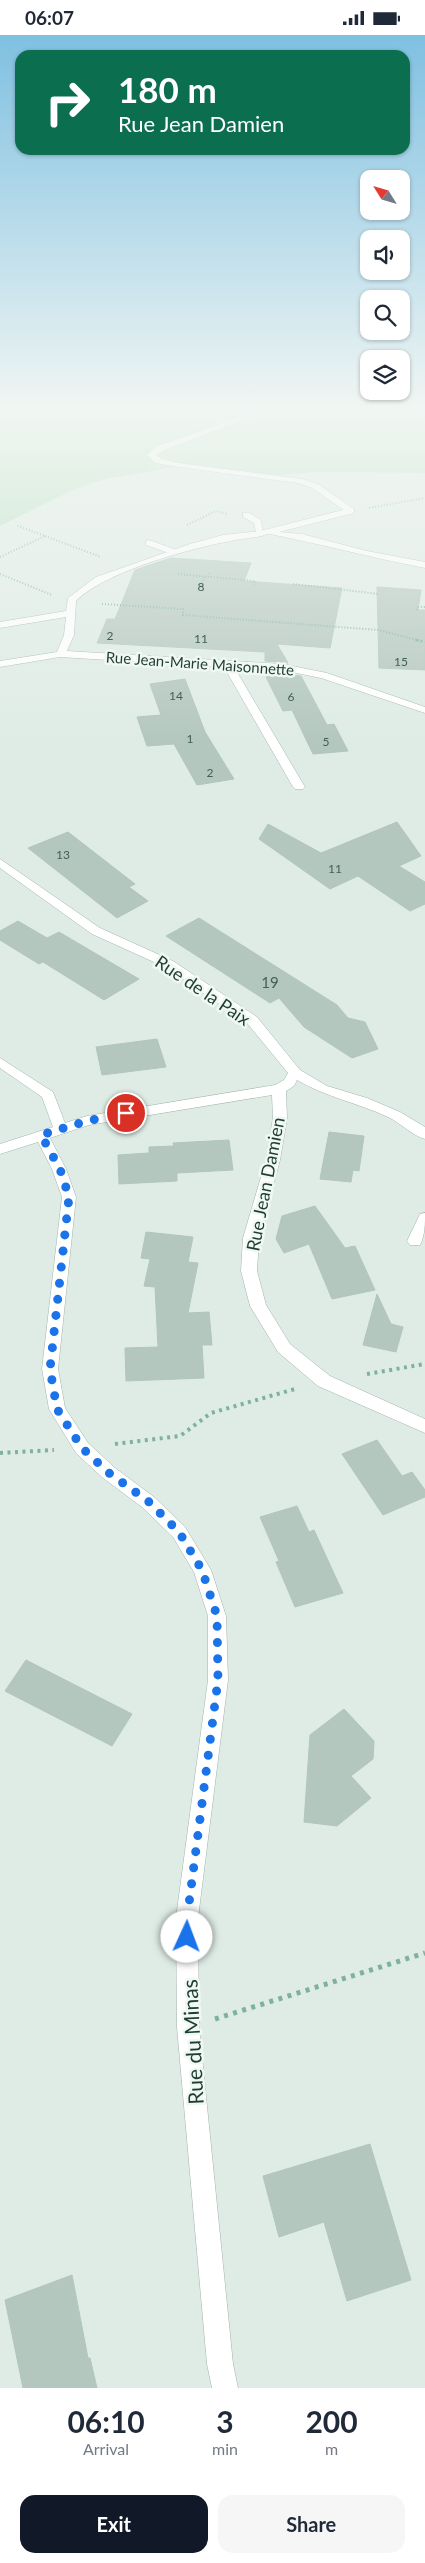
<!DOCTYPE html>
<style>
body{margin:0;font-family:Lato,sans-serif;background:#f6f6f7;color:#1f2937;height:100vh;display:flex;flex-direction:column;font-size:19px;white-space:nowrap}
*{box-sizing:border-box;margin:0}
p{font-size:16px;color:#747a83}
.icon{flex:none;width:28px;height:28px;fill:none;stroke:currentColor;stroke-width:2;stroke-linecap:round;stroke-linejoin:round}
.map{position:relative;height:2353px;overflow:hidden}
.drawer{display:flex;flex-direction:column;background:#fff;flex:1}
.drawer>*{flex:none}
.banner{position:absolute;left:15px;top:15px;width:395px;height:105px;border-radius:15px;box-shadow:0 1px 4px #0004;background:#0b6e4f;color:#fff;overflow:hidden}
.needle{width:32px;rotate:307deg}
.buttons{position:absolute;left:360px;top:135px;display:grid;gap:10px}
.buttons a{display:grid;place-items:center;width:50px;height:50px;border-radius:10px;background:#fff;box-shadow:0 1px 4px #0004;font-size:25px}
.pin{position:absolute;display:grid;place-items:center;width:42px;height:42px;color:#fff;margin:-21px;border:2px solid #fff;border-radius:50%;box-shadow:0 1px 5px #0007}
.me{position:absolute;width:55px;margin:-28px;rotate:2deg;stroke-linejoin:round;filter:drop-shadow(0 0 4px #0008)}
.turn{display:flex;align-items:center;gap:18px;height:105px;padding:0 20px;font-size:22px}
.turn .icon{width:65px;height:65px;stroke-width:2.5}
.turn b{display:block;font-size:35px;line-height:42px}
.eta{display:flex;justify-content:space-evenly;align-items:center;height:85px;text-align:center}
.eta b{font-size:30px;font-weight:700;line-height:35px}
.cta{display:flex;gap:10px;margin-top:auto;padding:10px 20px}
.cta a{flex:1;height:58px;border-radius:15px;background:#111827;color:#fff;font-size:20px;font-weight:700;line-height:58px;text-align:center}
.cta a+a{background:#f6f6f7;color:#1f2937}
.status{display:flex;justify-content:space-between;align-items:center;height:35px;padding:0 25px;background:#fff;direction:ltr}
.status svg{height:14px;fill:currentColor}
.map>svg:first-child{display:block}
</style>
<div class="status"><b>06:07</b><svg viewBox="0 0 49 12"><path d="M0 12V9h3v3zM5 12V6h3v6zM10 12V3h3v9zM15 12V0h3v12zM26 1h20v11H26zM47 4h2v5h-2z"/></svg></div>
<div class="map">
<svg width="425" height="2353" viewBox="0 0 425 2353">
<rect width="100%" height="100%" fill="#dfece5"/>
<polygon fill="#b6dfbd" points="0,376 425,376 425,438 318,437 279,440 175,432 105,444 75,454 0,491"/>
<g fill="#b4c7be" stroke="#b1c6bc">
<polygon points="171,523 251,528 244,546 342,553 330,613 277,609 288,628 265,626 265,617 97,608 107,584 115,584 135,535"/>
<polygon points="377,552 421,555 418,575 425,575 425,635 379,633"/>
<polygon points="266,636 301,641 327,690 334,689 348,716 313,719 292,675 283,676 266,642"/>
<polygon points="185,644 205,697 234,744 197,750 174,709 147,711 137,682 161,680 150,649"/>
<polygon points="397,787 421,821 399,831 425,847 425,869 410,876 358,841 330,854 259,804 268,789 321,818"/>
<polygon points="68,797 135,849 129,852 148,866 117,883 28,813"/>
<polygon points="199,883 337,970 348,983 365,987 378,1014 352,1023 304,992 279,963 270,968 166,901"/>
<polygon points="18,886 47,903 59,897 139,944 104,965 43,927 39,929 0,905 0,896"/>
<polygon points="157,1004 166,1032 102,1040 96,1012"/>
<polygon points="329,1097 364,1101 359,1136 353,1135 351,1147 320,1144"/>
<polygon points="229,1105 233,1135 177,1138 177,1146 119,1149 118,1120 149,1118 149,1112 174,1111 173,1108"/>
<polygon points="315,1171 345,1213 355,1211 375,1255 332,1264 309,1209 284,1218 276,1204 282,1181"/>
<polygon points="146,1197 193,1202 188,1227 198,1228 188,1278 209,1277 212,1310 202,1310 204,1343 126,1346 125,1313 158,1312 155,1252 144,1251 150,1224 141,1223"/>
<polygon points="377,1259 391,1289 403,1292 396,1317 363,1310"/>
<polygon points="377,1405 402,1441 412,1437 425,1455 425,1462 383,1480 342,1419"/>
<polygon points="297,1471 309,1497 314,1495 343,1558 295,1572 276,1527 279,1526 260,1482"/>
<polygon points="26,1625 132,1679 112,1711 5,1656"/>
<polygon points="344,1674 374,1706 373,1724 351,1741 371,1763 337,1791 304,1787 310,1700"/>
<polygon points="370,2109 411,2245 347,2266 324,2187 279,2202 263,2141"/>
<polygon points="72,2240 88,2323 90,2323 97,2353 23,2353 5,2265"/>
</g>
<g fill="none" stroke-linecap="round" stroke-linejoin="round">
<defs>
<g id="service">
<polygon points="256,376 268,376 164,415 156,420 162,424 178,428 302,444 318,449 354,474 354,478 348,478 312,453 298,448 178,432 156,428 147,420 158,411"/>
<polygon points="243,478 249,478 261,485 263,501 257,501 254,488 243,482"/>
<polygon points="149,505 177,515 178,517 174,520 146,510 146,506"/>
</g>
<g id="minor">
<path d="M351 473 354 474V478L279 497 302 499 367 516 425 527V533C373 523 321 509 270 499 267 498 260 502 256 502 211 507 107 534 76 566L74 600 67 616 282 629 327 638 425 672V678L321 643 282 635 234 632 305 752 303 754H295L293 752 224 632 60 622 0 632V626L57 617 64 600 66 582 0 593V587L66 576 68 563 96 542 190 509 223 500 260 496Z"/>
<path d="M0 824 100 893 173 926 257 982 300 1035 327 1051 367 1063 400 1077 425 1092V1104C411 1100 401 1088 388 1082 358 1068 326 1062 297 1045L294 1051 286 1056 287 1083 280 1125 259 1203 257 1236 266 1270 290 1309 330 1341 425 1384V1398L318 1351 278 1317 250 1271 241 1236 243 1203 266 1125 273 1083 272 1060 89 1090 50 1103 66 1134 76 1162 58 1334 65 1373 88 1408 115 1433 154 1462 185 1492 211 1535 226 1581 228 1645 198 1883 199 1992 233 2329 238 2353H212L207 2329 177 1992 176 1883 208 1645V1581L194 1537 173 1502 142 1472 103 1443 76 1418 49 1374 42 1334 62 1162 52 1134 38 1107 0 1119V1109L53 1092 42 1062 0 1033V1023L53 1057 65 1088 87 1081 275 1050 284 1045 288 1038 247 988 165 932 92 899 0 833Z"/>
<path d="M425 1178C425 1189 425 1200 420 1210H410L407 1206 420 1179Z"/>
</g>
</defs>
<use href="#service" stroke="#a2b4ac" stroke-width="1"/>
<use href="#minor" stroke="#a2b4ac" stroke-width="1"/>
<g stroke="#7db29d" stroke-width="2" stroke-dasharray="1 2" stroke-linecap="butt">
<polyline points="369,473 425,463"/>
<polyline points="187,490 216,476 227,479"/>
<polyline points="45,501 101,522"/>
<polyline points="0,522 45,501 16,490"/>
<polyline points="0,539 52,560"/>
<polyline points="178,539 255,546 254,550"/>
<polyline points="208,542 210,537"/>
<polyline points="293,549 379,559"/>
<polyline points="201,551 205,542"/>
<polyline points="102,569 183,574 183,580 378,595 421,606"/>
<polyline points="417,575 418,572 425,572"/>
</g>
<polyline stroke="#7db29d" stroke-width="2.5" stroke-dasharray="2 2.5" stroke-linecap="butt" points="416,605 425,607"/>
<g stroke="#7db29d" stroke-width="4" stroke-dasharray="3 4.5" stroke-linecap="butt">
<polyline points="367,1339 425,1329"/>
<polyline points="115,1409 180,1401 211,1378 295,1354"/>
<polyline points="0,1418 54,1415"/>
</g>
<polyline stroke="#7db29d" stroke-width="5" stroke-dasharray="4 5.5" stroke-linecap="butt" points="215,1984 425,1918"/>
<use href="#service" fill="#fff" fill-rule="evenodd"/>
<use href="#minor" fill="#fff" fill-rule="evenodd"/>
</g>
<linearGradient id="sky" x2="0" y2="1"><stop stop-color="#7fc0e1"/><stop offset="0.53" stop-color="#f1f6f3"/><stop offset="1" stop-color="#f1f6f3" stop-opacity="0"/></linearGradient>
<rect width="425" height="706" fill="url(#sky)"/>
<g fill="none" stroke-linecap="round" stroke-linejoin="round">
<polyline stroke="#1a73e8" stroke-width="9" stroke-dasharray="0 16.2" points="126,1078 87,1086 41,1100 60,1134 69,1162 50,1334 57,1374 82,1413 109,1438 148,1466 179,1497 202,1535 217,1581 218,1645 187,1884 187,1902"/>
</g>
<g text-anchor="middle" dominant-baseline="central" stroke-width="5" stroke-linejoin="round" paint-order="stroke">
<g font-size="12" fill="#446055">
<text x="201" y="551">8</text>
<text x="110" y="600">2</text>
<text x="201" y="603">11</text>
<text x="401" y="626">15</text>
<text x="176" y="660">14</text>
<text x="291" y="661">6</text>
<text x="190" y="703">1</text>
<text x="326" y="706">5</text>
<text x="210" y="737">2</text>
<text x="63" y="819">13</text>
<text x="335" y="833">11</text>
</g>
<g font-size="15" fill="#1f3d32" stroke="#f0f8f3">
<text transform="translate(200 628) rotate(4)">Rue Jean-Marie Maisonnette</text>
</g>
<g font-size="15" fill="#446055">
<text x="270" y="947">19</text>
</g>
<g font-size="18" fill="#1f3d32" stroke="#f0f8f3">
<text transform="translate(203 955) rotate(34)">Rue de la Paix</text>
<text transform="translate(265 1149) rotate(-79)">Rue Jean Damien</text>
</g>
<g font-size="21" fill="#1f3d32" stroke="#f0f8f3">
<text transform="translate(192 2007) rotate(-93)">Rue du Minas</text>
</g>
</g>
</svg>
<div class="buttons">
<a><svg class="needle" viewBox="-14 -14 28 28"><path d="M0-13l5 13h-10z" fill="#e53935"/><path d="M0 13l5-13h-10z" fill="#747a83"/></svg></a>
<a><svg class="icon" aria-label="sound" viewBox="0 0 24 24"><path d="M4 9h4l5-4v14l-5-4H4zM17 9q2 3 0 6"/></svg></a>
<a><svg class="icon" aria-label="search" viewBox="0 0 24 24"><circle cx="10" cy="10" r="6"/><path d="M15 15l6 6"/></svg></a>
<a><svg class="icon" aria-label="layers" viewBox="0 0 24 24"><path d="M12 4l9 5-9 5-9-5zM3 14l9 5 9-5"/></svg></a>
</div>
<div class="pin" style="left:126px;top:1078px;background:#d93025"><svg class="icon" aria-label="arrive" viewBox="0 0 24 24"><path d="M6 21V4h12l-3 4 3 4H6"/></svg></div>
<svg class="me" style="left:187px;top:1902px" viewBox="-20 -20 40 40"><circle r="19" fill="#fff"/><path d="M0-13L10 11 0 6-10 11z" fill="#1a73e8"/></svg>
<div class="banner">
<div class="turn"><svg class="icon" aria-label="right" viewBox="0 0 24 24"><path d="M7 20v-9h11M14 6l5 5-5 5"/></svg><div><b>180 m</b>Rue Jean Damien</div></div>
</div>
</div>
<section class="drawer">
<div class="eta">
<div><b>06:10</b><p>Arrival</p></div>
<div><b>3</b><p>min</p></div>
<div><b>200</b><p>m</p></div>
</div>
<div class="cta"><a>Exit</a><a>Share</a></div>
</section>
